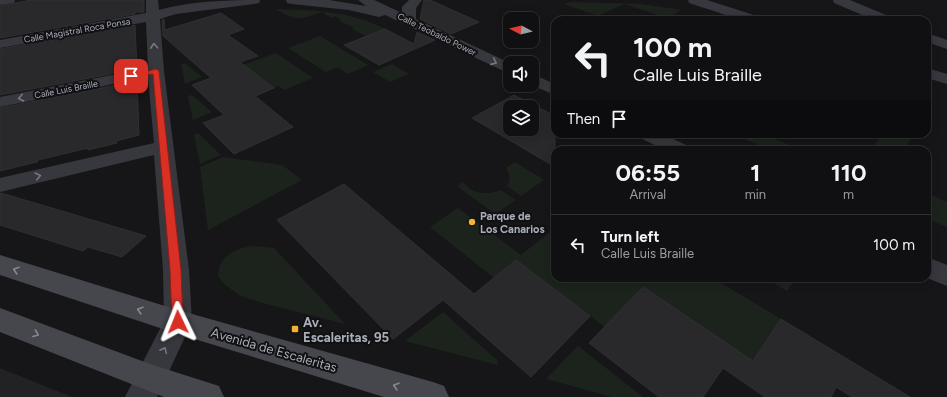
<!DOCTYPE html>
<style>
body{margin:0;font-family:Figtree,sans-serif;background:#19191b;color:#f1f3f6;height:100vh;display:flex;flex-direction:column;font-size:15px;white-space:nowrap}
*{box-sizing:border-box;margin:0}
p{font-size:13px;color:#9c9d9f}
.icon{flex:none;width:22px;height:22px;fill:none;stroke:currentColor;stroke-width:2;stroke-linecap:round;stroke-linejoin:round}
.map{position:relative;flex:1;overflow:hidden}
.details{position:absolute;left:551px;top:146px;width:380px;height:136px;display:flex;flex-direction:column;background:#101012;border-radius:12px;box-shadow:0 2px 10px #0003,0 0 0 1px #303032}
.details>*{flex:none}
.top-card{position:absolute;left:551px;top:16px;width:380px;height:122px;border-radius:12px;box-shadow:0 2px 10px #0003,0 0 0 1px #303032;background:#101012;color:#f1f3f6;overflow:hidden}
.needle{width:26px;rotate:277deg}
.tools{position:absolute;left:503px;top:12px;display:grid;gap:8px}
.tools a{display:grid;place-items:center;width:36px;height:36px;border-radius:8px;background:#101012;box-shadow:0 2px 10px #0003,0 0 0 1px #303032;font-size:20px}
.pin{position:absolute;display:grid;place-items:center;width:34px;height:34px;color:#fff;margin:-17px;border-radius:8px;box-shadow:0 2px 6px #0006}
.me{position:absolute;width:44px;margin:-22px;rotate:358deg;stroke-linejoin:round;filter:drop-shadow(0 0 3px #0008)}
.turn{display:flex;align-items:center;gap:14px;height:84px;padding:0 16px;font-size:18px}
.turn .icon{width:52px;height:52px;stroke-width:2.5}
.turn b{display:block;font-size:28px;line-height:34px}
.then{display:flex;align-items:center;height:38px;padding:0 16px;background:#0003;gap:8px;font-size:15px}
.eta{display:flex;justify-content:space-evenly;align-items:center;height:68px;text-align:center}
.eta b{font-size:24px;font-weight:700;line-height:28px}
ul{padding:0;list-style:none}
li{display:flex;align-items:center;gap:12px;height:60px;padding:0 16px;border-top:1px solid #303032}
li div{flex:1}
li b{display:block;font-size:15px}
li em{font-style:normal}
.map>svg:first-child{display:block}
</style>
<div class="map">
<svg width="947" height="397" viewBox="0 0 947 397">
<rect width="100%" height="100%" fill="#161618"/>
<polygon fill="#222225" points="0,368 72,397 0,397"/>
<g fill="#1c231d">
<polygon points="571,2 641,4 682,10 667,18 624,4 598,16 564,4"/>
<path d="M275 9C314 10 350 11 385 29L366 36 352 29 354 27 338 21 341 20 335 16 331 18 322 12C299 20 296 21 275 9Z"/>
<polygon points="320,36 368,65 348,74 338,67 326,72 288,48"/>
<polygon points="276,53 313,78 284,90 279,86 274,88 243,65"/>
<polygon points="185,63 202,77 185,84 181,64"/>
<polygon points="392,64 409,74 390,82 373,72"/>
<polygon points="191,95 193,96 212,112 193,120 188,96"/>
<polygon points="197,133 199,134 221,155 200,164 194,135"/>
<polygon points="733,134 763,134 801,150 770,150"/>
<polygon points="882,134 914,134 904,150 871,150"/>
<polygon points="223,157 282,165 302,180 208,230 200,167"/>
<path d="M515 162 544 180 521 196 507 186C511 179 510 175 506 168Z"/>
<path d="M463 182C472 195 488 195 501 190L516 200 495 214 457 186Z"/>
<polygon points="927,193 947,202 947,227 927,219"/>
<polygon points="458,208 521,255 555,228 555,278 713,278 781,319 753,361 643,288 605,327 516,260 494,278 430,227"/>
<path d="M253 246 274 248 345 324 259 302 239 295 224 284 218 276C218 256 236 248 253 246Z"/>
<polygon points="765,278 796,278 787,291"/>
<polygon points="443,312 497,360 498,365 405,341"/>
<polygon points="578,346 643,397 612,397 546,379"/>
</g>
<g fill="#29292c" stroke="#303034" fill-rule="evenodd">
<polygon points="31,0 144,0 144,12 135,12 135,14 0,38 0,6"/>
<polygon points="424,0 430,0 479,22 451,34 420,19"/>
<polygon points="221,13 244,29 228,35 258,56 240,62 274,88 255,96 293,127 234,154 203,123 224,115 192,85 211,78 163,36 162,20 164,19 165,30"/>
<polygon points="135,25 137,69 0,95 0,49"/>
<polygon points="385,29 414,44 417,32 435,40 379,65 344,45"/>
<polygon points="137,81 139,135 116,141 117,143 88,150 88,148 38,160 37,162 0,171 0,108"/>
<path d="M514 95 555 116V167L472 118ZM510 107H532V129H510Z"/>
<polygon points="344,184 474,294 516,260 590,316 531,377 443,300 393,339 277,220"/>
<polygon points="0,193 1,193 146,236 122,257 88,247 83,251 0,225"/>
<polygon points="643,287 753,361 781,319 910,397 852,397 836,387 831,397 765,397 723,368 703,397 659,397 589,343"/>
</g>
<g fill="none" stroke-linecap="round" stroke-linejoin="round">
<g fill="#37383d" fill-rule="evenodd">
<polygon points="0,0 15,0 14,3 0,5"/>
<path d="M146 0H158L159 10C192 1 226 0 260 0L259 3 254 4 176 14 160 19 164 71 189 270 192 322 157 397H125L164 321 163 270 154 155 0 192V178L154 143 148 77 0 107V97L148 68 146 22 0 48V40L146 13Z"/>
<polygon points="286,0 329,0 366,6 358,0 374,0 402,13 402,7 409,0 422,0 416,8 416,19 510,63 510,74 385,15 379,17 349,10 292,4 287,3"/>
<polygon points="688,0 707,0 760,17 762,20 741,20 689,3"/>
<polygon points="833,0 850,0 891,17 893,20 874,20 834,3"/>
<polygon points="927,33 947,40 947,49 927,42"/>
<polygon points="927,68 947,74 947,84 927,78"/>
<polygon points="532,74 555,84 555,95 531,85"/>
<polygon points="637,134 663,134 688,146 691,150 665,150 640,138"/>
<polygon points="927,257 947,265 947,286 927,278"/>
</g>
<g fill="#45474d" fill-rule="evenodd">
<polygon points="0,255 178,310 433,382 444,386 449,397 384,397 178,334 0,275"/>
<polygon points="0,308 150,364 219,386 224,397 164,397 0,332"/>
</g>
</g>
<defs><path id="oneway-chevron" d="M-2-3.5L2.5 0L-2 3.5" fill="none" stroke-width="1.6" stroke-linecap="round" stroke-linejoin="round"/></defs>
<g stroke="#757881">
<use href="#oneway-chevron" transform="translate(154 46) rotate(-93)"/>
<use href="#oneway-chevron" transform="translate(494 62) rotate(24)"/>
<use href="#oneway-chevron" transform="translate(21 98) rotate(169)"/>
<use href="#oneway-chevron" transform="translate(38 176) rotate(-13)"/>
<use href="#oneway-chevron" transform="translate(164 350) rotate(-64)"/>
</g>
<g stroke="#858993">
<use href="#oneway-chevron" transform="translate(16 270) rotate(-162)"/>
<use href="#oneway-chevron" transform="translate(140 310) rotate(-163)"/>
<use href="#oneway-chevron" transform="translate(36 334) rotate(21)"/>
<use href="#oneway-chevron" transform="translate(396 386) rotate(-164)"/>
</g>
<polygon fill="#d93025" stroke="#8d1f18" points="156,69 159,71 181,270 183,322 182,325 178,326 173,325 172,322 170,270 153,74 131,78 128,76"/>
<g fill="#f2b134" stroke="#111113" stroke-width="1.5">
<circle cx="472" cy="222" r="4"/>
<rect x="291" y="325" width="8" height="8" rx="2"/>
</g>
<g text-anchor="middle" dominant-baseline="central" stroke-width="4" stroke-linejoin="round" paint-order="stroke">
<g font-size="9" fill="#a8adb8" stroke="#111113">
<text transform="translate(77 30) rotate(-10)">Calle Magistral Roca Ponsa</text>
<text transform="translate(437 34) rotate(26)">Calle Teobaldo Power</text>
<text transform="translate(66 89) rotate(-11)">Calle Luis Braille</text>
</g>
<g font-size="11" font-weight="bold" fill="#a8adb8" stroke="#111113" text-anchor="start">
<text x="480" y="216">Parque de<tspan x="480" dy="13">Los Canarios</tspan></text>
</g>
<g font-size="13" font-weight="bold" fill="#a8adb8" stroke="#111113" text-anchor="start">
<text x="303" y="322">Av.<tspan x="303" dy="15">Escaleritas, 95</tspan></text>
</g>
<g font-size="13" fill="#a8adb8" stroke="#111113">
<text transform="translate(274 350) rotate(16)">Avenida de Escaleritas</text>
</g>
</g>
</svg>
<div class="tools">
<a><svg class="needle" viewBox="-14 -14 28 28"><path d="M0-13l5 13h-10z" fill="#e53935"/><path d="M0 13l5-13h-10z" fill="#9c9d9f"/></svg></a>
<a><svg class="icon" aria-label="sound" viewBox="0 0 24 24"><path d="M4 9h4l5-4v14l-5-4H4zM17 9q2 3 0 6"/></svg></a>
<a><svg class="icon" aria-label="layers" viewBox="0 0 24 24"><path d="M12 4l9 5-9 5-9-5zM3 14l9 5 9-5"/></svg></a>
</div>
<div class="pin" style="left:131px;top:76px;background:#d93025"><svg class="icon" aria-label="arrive" viewBox="0 0 24 24"><path d="M6 21V4h12l-3 4 3 4H6"/></svg></div>
<svg class="me" style="left:178px;top:322px" viewBox="-20 -20 40 40"><path d="M0-17L14 15 0 8-14 15z" fill="#d93025" stroke="#fff" stroke-width="4"/></svg>
<div class="top-card">
<div class="turn"><svg class="icon" aria-label="left" viewBox="0 0 24 24"><path d="M17 20v-9H6M10 6l-5 5 5 5"/></svg><div><b>100 m</b>Calle Luis Braille</div></div>
<div class="then">Then<svg class="icon" aria-label="arrive" viewBox="0 0 24 24"><path d="M6 21V4h12l-3 4 3 4H6"/></svg></div>
</div>
<section class="details">
<div class="eta">
<div><b>06:55</b><p>Arrival</p></div>
<div><b>1</b><p>min</p></div>
<div><b>110</b><p>m</p></div>
</div>
<ul>
<li><svg class="icon" aria-label="left" viewBox="0 0 24 24"><path d="M17 20v-9H6M10 6l-5 5 5 5"/></svg><div><b>Turn left</b><p>Calle Luis Braille</p></div><em>100 m</em></li>
</ul>
</section>
</div>
